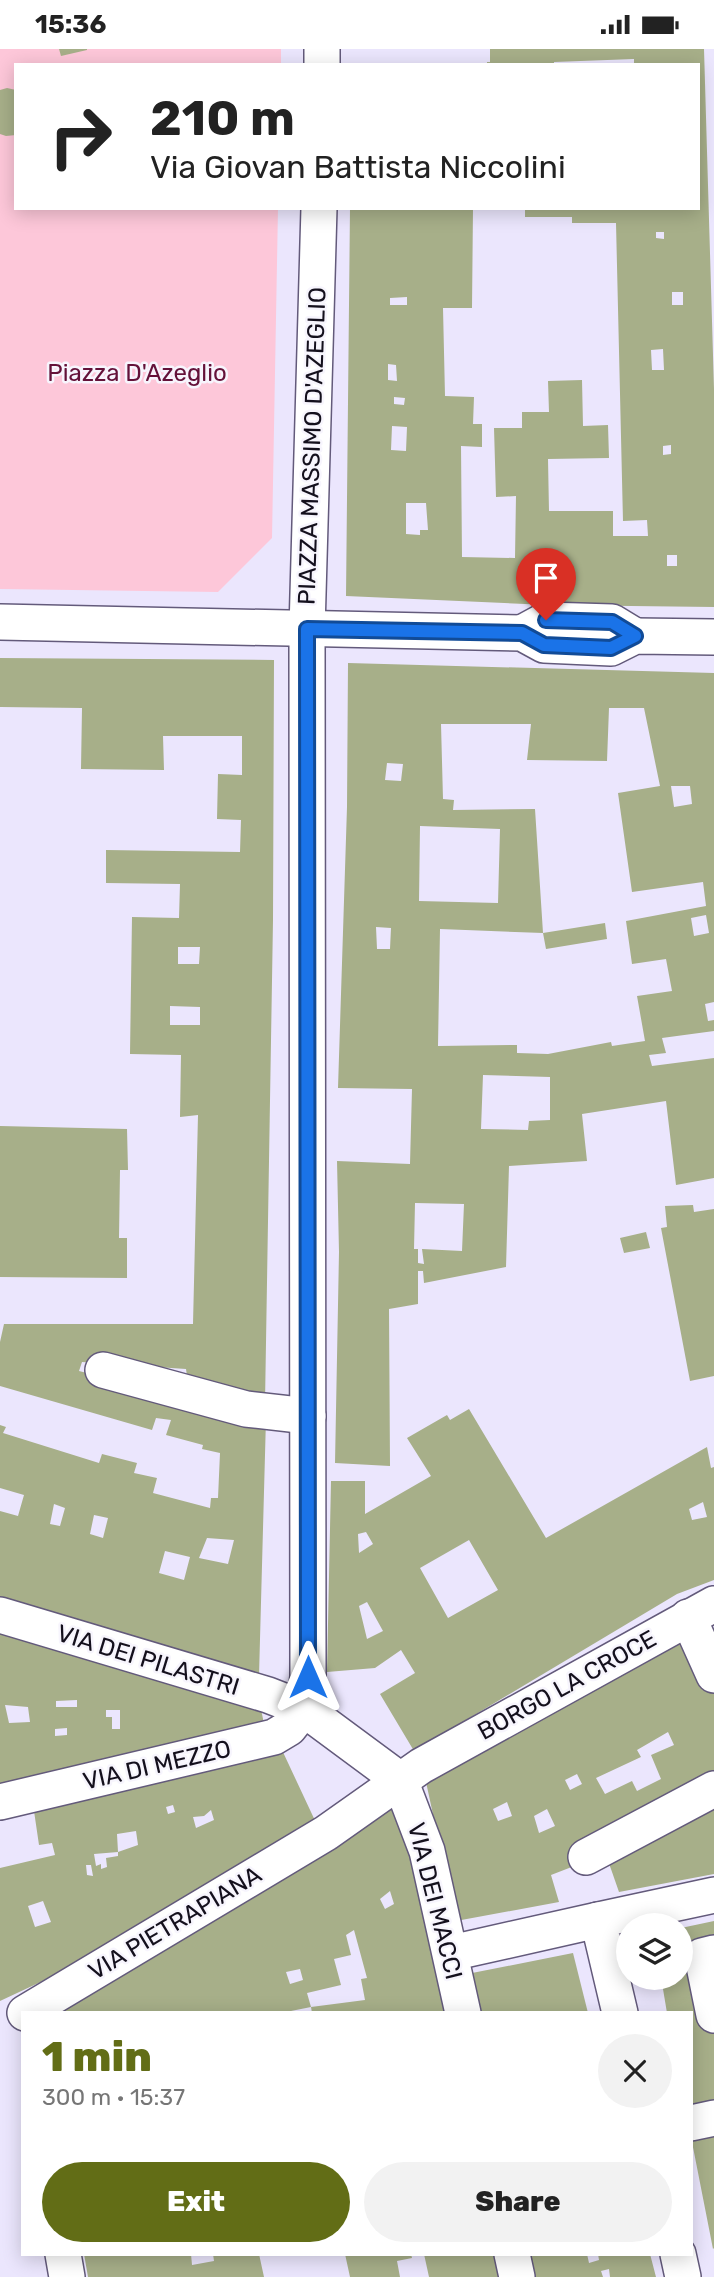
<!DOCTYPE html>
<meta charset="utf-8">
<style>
body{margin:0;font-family:Rubik,sans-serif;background:#f2f2f2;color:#222;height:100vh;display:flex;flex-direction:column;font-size:26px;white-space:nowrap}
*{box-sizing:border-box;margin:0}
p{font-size:23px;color:#767676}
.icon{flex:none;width:38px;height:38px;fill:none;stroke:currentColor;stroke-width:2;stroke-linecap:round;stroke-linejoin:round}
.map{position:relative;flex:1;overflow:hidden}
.side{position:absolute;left:21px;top:1962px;width:672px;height:245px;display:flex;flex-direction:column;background:#fff;border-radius:0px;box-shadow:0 4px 18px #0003}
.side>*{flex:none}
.banner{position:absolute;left:14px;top:14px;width:686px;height:147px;border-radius:0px;box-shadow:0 4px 18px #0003;background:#fff;color:#222;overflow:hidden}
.buttons{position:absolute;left:616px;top:1864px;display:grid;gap:14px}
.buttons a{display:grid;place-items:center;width:77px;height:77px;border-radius:50%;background:#fff;box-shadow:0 4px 18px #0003;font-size:35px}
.pin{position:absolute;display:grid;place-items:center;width:60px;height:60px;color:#fff;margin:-72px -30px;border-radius:50% 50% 50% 0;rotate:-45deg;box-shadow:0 0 7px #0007}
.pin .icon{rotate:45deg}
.me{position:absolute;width:77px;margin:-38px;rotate:0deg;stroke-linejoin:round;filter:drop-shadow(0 0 5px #0008)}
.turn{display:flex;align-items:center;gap:24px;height:147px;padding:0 21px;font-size:32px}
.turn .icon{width:91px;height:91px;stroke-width:2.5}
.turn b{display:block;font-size:49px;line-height:60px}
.round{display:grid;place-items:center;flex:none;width:74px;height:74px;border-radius:37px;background:#f2f2f2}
.overview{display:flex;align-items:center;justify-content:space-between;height:119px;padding:0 21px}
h1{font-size:42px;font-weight:800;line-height:52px;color:#626d16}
.primary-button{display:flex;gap:14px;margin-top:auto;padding:14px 21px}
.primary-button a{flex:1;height:80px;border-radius:42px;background:#626d16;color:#fff;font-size:28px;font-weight:800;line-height:80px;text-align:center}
.primary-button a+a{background:#f2f2f2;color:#222}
.status{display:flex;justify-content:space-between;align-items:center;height:49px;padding:0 35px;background:#fff;direction:ltr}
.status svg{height:19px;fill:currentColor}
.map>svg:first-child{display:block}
</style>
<div class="status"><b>15:36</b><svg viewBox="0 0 49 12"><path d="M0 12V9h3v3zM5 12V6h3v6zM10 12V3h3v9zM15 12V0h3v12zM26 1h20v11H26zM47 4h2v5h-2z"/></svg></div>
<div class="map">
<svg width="714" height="2228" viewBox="0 0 714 2228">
<rect width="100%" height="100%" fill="#ebe6fd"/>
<polygon fill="#fdc7d9" points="0,0 281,0 281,16 16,16 16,159 278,159 272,489 218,543 0,540"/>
<g fill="#a7af89" fill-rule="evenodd">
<polygon points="59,0 87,0 87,1 61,7"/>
<path d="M490 0H704L714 340V558L548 556 346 547 350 159H473L472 259H443L445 347 474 348 473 375H482V398L461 397 462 508 515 509 516 447 496 448 494 379H522V363H549L548 332 582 331 583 377 608 376 609 409 548 410 549 462H613V487H648L647 471 623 472 616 174H572V168H525V159H698V16H634V10L554 13V16H487V13H490ZM656 183H664V190L656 189ZM672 243H683V256H672ZM407 248V256H390V249ZM663 300 664 321H652L651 301ZM388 315 396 316 397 332 388 331ZM394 348 405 349 404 356 394 355ZM392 377 407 378 406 402 391 401ZM671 396V405L663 406V397ZM406 454H426L428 481H420V486L406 485ZM667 506H677V517H667Z"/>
<polygon points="7,39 16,41 16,86 6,87 0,85 0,41"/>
<path d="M0 609 274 611 273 871 265 1354 188 1334 186 1320 82 1313 79 1322 266 1369 259 1627 0 1553V1462L18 1467 24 1446 0 1439V1376L6 1378 3 1384 99 1414 102 1405 137 1414 134 1424 157 1429 153 1444 210 1459 211 1449H218L220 1404 202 1400 203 1396 166 1386 171 1371 156 1369 152 1381 0 1337V1293L4 1275H193L198 1066 180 1068 181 1006 130 1005 132 868 179 869 180 835 106 834V801L240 803 241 771 217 770 218 725 242 726V687H163L164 721 81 720 82 659 0 658ZM178 898H200L199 915H178ZM170 957 200 958V976H170ZM54 1455 65 1459 60 1477 50 1475ZM94 1466 108 1469 103 1489 90 1485ZM207 1489 234 1491 228 1515 199 1509ZM165 1502 190 1508 184 1531 159 1524Z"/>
<path d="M348 614 714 624V953L705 955 708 972 714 971V982L662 989 666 1004 649 1006 652 1017 714 1009V1129L676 1136 666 1052 582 1065 587 1112 509 1117 506 1218 424 1234 423 1222H418V1255L389 1260 390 1417 335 1414 339 1203 337 1112 410 1115 412 1040 338 1039 347 758ZM609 659H644L660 737 618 744 632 843 703 833 706 857 626 872 632 915 666 910 672 942 637 947 645 992 612 997 611 993 548 1005 517 1004V996L438 997 440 880 543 884 535 760 453 761 454 751 443 750 441 675H531L527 711 607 712ZM387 714 403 715 401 732 385 731ZM671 737H690L692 755 674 758ZM420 777 500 780 498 854 419 852ZM706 866 709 884 694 887 691 869ZM376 878 391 879 390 900H377ZM483 1026 550 1028V1071L529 1072 528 1081 481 1080ZM415 1154 464 1155 462 1202 422 1200 424 1215 418 1214V1200H414Z"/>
<polygon points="605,874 607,890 546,900 543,884"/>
<polygon points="0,1077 127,1080 128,1121 120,1121 119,1189 127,1189 127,1229 0,1228"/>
<polygon points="693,1156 694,1163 714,1160 714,1327 690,1332 661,1179 667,1178 665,1157"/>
<polygon points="646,1183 650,1199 624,1204 620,1189"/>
<path d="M469 1360 546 1489 707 1398 711 1419 714 1418V1531L677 1545 414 1702 380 1645 415 1624 401 1601 375 1619 327 1623 331 1432H365V1465L431 1427 407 1389 447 1366 450 1371ZM703 1453 707 1468 692 1471 689 1460ZM366 1483 373 1495 359 1504 358 1485ZM469 1491 498 1541 448 1569 420 1519ZM367 1553 383 1582 367 1590 359 1557Z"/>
<path d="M686 1580 714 1642V1734L582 1814 551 1826 559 1853 456 1872 426 1733ZM668 1683 674 1696 651 1706 661 1730 637 1742 632 1732 605 1745 596 1729 641 1708 637 1701ZM577 1725 582 1735 570 1741 565 1731ZM507 1753 512 1767 498 1772 493 1760ZM547 1760 555 1777 539 1784 534 1767Z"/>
<path d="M0 1582 261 1660 264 1675 0 1739ZM77 1651V1658H56V1652ZM5 1656 28 1658 30 1673 9 1674ZM106 1661H120V1680H112V1668H106ZM67 1679V1686L55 1687V1680Z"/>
<path d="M282 1701 318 1778 109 1901 0 1952V1819L55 1806 52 1794 39 1796 34 1762ZM173 1756 175 1763 168 1765 166 1758ZM211 1761 214 1771 196 1779 193 1768 204 1767ZM136 1782 138 1796 118 1803V1807L106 1809 107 1818 101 1820V1815L96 1817 94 1805 118 1803 117 1785ZM86 1816H91L93 1827 87 1826ZM43 1852 51 1873 35 1878 28 1857Z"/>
<polygon points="714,1746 714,1825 619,1843 604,1800"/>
<path d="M390 1757 411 1800 451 1964H312L311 1958 281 1964H45ZM390 1842 394 1855 385 1860 380 1850ZM354 1881 367 1929 361 1930 365 1951 311 1958 307 1944 341 1936 334 1910 351 1906 346 1886ZM300 1920 303 1931 290 1935 286 1923Z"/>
<polygon points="714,1872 714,2199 713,2200 691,2088 691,1964 667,1964 661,1928 681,1928 681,1879"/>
<polygon points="573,1904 588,1964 475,1964 467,1925"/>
<polygon points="84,2205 191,2205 192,2216 214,2212 213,2205 259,2205 264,2228 88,2228"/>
<polygon points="345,2205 411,2205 412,2209 397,2212 400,2228 350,2228"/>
<polygon points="424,2205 502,2205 507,2228 429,2228"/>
<polygon points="524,2205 587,2205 589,2214 599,2211 598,2205 650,2205 656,2228 610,2228 609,2220 601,2222 603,2228 529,2228"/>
</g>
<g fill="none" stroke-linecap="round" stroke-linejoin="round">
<defs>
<g id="minor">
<polyline points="322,16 322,0"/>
<polyline points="0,573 522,584 544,596 611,599 635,587 714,588"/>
<polyline points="522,584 546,571 612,573 635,587"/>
<polyline points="103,1321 246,1360 308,1367"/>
<polyline points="0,1566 268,1646 304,1660 308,1628 307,580 319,159"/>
<polyline points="688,1568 714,1626"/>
<polyline points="0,1753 274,1688 289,1679 304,1660 400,1731 427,1802 463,1964"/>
<polyline points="586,1808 714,1740"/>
<polyline points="451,1904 598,1871"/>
<polyline points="714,1904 702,1907 714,1966"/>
<polyline points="25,1964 326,1784 421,1717 714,1555"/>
<polyline points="620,1964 598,1871 714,1846"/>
<polyline points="691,2074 714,2069"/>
<polyline points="63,2205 67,2228"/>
<polyline points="512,2205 517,2228"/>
<polyline points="678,2205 683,2228"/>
</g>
</defs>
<use href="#minor" stroke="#635a7b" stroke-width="38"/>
<use href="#minor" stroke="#fff" stroke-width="35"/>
</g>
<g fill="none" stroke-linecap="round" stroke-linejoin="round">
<defs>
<polyline id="route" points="308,1628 307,580 522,584 544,596 611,599 635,587 612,573 546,571"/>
</defs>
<use href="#route" stroke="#114b97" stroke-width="18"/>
<use href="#route" stroke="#1a73e8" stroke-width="12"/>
</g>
<g text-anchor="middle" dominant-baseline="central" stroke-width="5" stroke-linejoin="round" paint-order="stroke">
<g font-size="24" fill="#641139" stroke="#f7f5fd">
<text x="137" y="324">Piazza D'Azeglio</text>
</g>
<g font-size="24" fill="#14101d" stroke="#f7f5fd">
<text transform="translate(312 397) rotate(-88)">PIAZZA MASSIMO D'AZEGLIO</text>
<text transform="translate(148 1611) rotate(17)">VIA DEI PILASTRI</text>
<text transform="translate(567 1636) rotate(-29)">BORGO LA CROCE</text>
<text transform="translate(157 1716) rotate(-13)">VIA DI MEZZO</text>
<text transform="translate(435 1852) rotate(76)">VIA DEI MACCI</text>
<text transform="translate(175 1874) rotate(-31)">VIA PIETRAPIANA</text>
</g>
</g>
</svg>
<div class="buttons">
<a><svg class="icon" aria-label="layers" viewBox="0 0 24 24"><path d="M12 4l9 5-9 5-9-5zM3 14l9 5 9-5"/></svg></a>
</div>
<div class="pin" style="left:546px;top:571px;background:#d93025"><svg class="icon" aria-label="arrive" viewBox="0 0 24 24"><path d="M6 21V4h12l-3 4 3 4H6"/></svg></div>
<svg class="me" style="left:308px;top:1628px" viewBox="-20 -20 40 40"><path d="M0-17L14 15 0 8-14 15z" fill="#1a73e8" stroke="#fff" stroke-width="4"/></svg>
<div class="banner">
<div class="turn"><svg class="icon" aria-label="right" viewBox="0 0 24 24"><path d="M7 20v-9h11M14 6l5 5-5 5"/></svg><div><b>210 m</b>Via Giovan Battista Niccolini</div></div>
</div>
<section class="side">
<div class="overview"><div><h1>1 min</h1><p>300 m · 15:37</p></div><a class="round"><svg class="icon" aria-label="close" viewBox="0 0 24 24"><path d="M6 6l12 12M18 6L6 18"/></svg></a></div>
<div class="primary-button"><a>Exit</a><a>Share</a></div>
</section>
</div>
